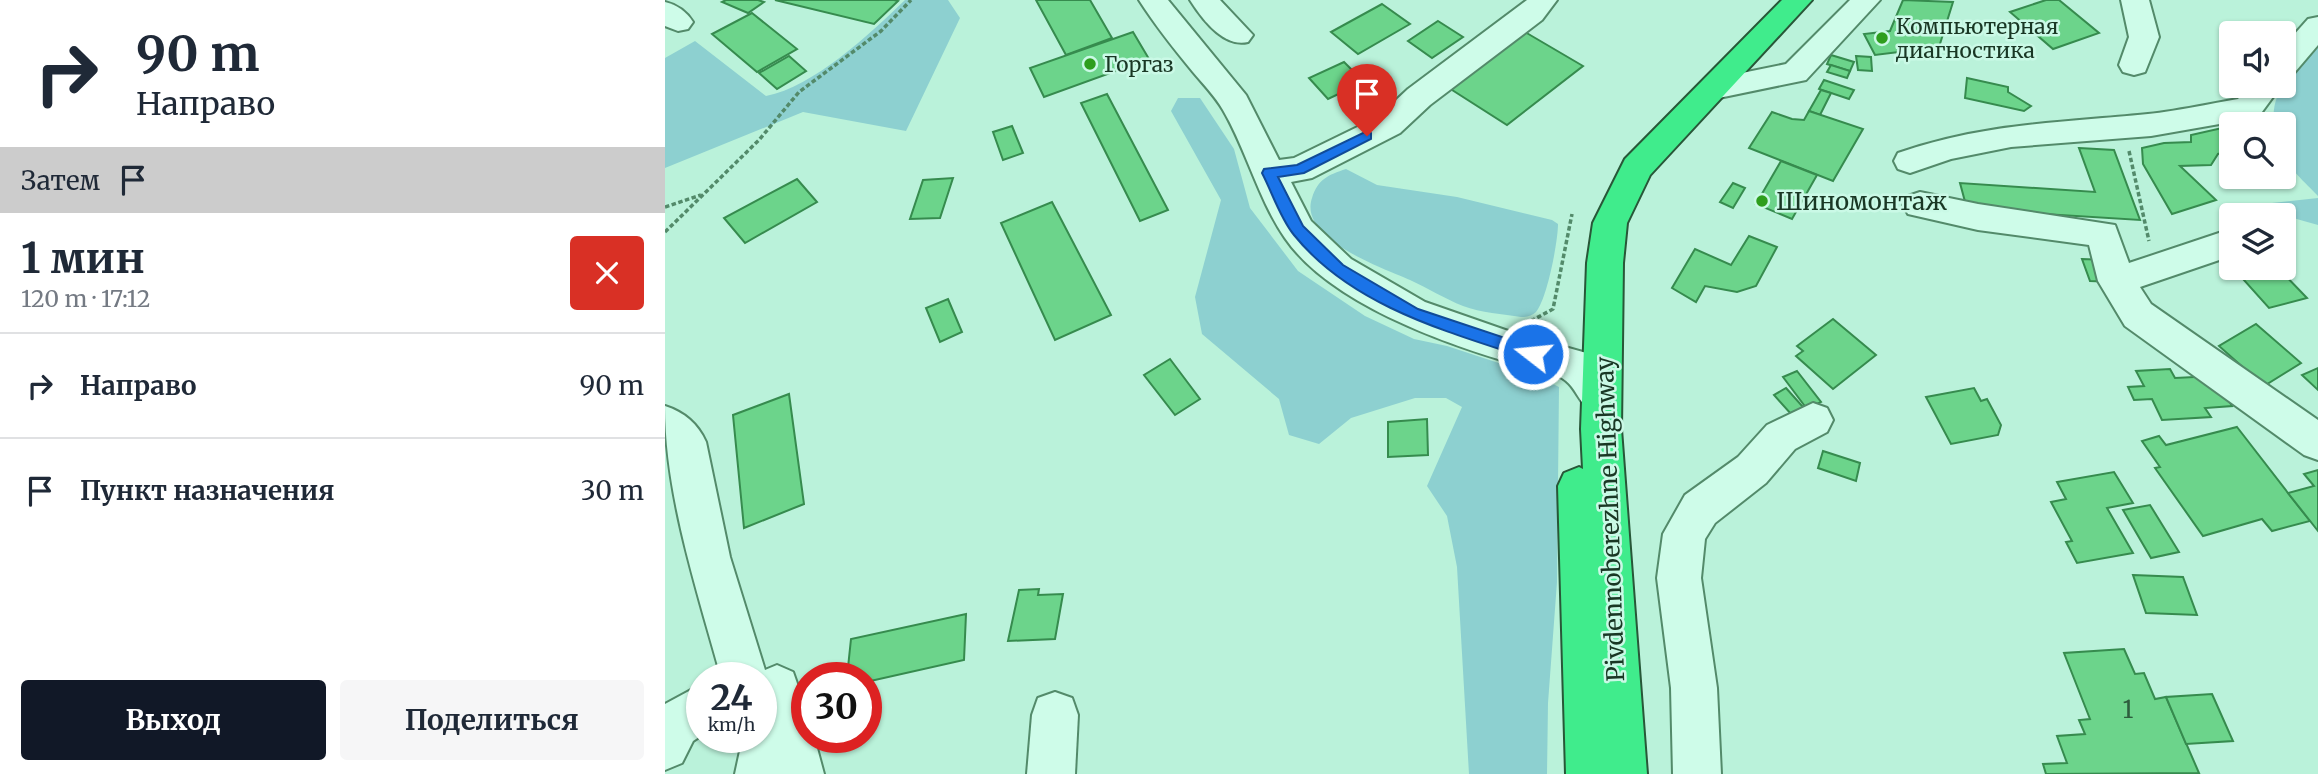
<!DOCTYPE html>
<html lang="ru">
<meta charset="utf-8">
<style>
body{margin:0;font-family:Merriweather,serif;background:#f6f6f7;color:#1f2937;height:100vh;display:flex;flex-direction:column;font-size:26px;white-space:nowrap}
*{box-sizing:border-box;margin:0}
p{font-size:23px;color:#747a83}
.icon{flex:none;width:38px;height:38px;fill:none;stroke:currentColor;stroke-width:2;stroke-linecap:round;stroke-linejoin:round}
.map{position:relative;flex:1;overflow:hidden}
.sheet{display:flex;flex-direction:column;background:#fff;width:665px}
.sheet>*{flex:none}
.hud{background:#fff;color:#1f2937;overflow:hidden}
.tools{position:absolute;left:1554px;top:21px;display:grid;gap:14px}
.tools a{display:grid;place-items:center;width:77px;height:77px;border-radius:7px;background:#fff;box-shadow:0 2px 5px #0004;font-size:35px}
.speed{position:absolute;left:21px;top:662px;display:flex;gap:14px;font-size:35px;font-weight:700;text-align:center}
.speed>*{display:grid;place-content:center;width:91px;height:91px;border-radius:50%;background:#fff;box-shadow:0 2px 5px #0004;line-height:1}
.speed small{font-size:18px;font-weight:400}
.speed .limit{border:10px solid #d22;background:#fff;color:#111}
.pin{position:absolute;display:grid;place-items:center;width:60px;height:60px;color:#fff;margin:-72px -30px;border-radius:50% 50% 50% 0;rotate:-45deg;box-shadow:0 0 7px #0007}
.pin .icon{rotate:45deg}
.me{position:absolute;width:77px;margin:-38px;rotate:286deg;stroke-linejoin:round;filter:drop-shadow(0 0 5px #0008)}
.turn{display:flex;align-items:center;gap:24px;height:147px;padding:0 21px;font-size:32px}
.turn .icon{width:91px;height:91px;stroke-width:2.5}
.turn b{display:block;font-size:49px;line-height:60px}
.then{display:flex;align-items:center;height:66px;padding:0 21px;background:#0003;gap:14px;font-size:26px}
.round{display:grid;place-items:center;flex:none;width:74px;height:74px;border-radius:7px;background:#f6f6f7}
.overview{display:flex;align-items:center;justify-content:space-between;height:119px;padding:0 21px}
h1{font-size:42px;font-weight:700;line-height:52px}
.action{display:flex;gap:14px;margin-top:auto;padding:14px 21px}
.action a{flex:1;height:80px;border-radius:7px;background:#111827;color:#fff;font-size:28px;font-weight:700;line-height:80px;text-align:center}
.action a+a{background:#f6f6f7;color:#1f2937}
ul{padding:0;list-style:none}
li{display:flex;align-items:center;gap:21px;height:105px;padding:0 21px;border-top:2px solid #e0e1e3}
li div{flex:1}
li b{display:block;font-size:26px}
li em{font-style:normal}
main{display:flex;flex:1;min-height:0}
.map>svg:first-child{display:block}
</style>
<main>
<section class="sheet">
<div class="hud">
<div class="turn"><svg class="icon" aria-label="right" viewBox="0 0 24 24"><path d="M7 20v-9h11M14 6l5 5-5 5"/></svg><div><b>90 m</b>Направо</div></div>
<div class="then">Затем<svg class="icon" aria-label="arrive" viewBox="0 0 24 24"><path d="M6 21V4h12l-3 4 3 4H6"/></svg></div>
</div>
<div class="overview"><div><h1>1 мин</h1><p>120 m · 17:12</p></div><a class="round" style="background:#d93025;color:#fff"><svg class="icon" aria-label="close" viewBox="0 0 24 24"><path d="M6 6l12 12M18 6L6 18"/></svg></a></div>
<ul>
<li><svg class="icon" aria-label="right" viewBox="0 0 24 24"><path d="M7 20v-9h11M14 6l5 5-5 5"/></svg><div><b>Направо</b></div><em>90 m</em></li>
<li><svg class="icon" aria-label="arrive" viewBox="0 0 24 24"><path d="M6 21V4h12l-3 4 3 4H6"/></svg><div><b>Пункт назначения</b></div><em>30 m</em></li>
</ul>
<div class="action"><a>Выход</a><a>Поделиться</a></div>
</section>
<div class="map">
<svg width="1653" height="774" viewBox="0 0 1653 774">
<rect width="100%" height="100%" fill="#baf2da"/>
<g fill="#8dd0d0">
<path d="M240 0H283L295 18 241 131 138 112 0 168V58L30 41 101 96C148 87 205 34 240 0Z"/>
<path d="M1653 48V196C1624 166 1619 167 1619 124H1609C1605 88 1630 72 1653 48Z"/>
<polygon points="513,98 535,98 569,149 585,208 633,271 700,316 749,339 782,346 870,375 894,387 892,582 883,703 882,774 804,774 792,567 782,516 762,486 797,407 781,398 750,398 686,418 654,444 624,435 614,399 537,334 530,297 556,200 506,111"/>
<path d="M681 169 712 185 792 197 887 220 893 224C893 242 882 299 871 312 867 316 862 317 856 317 838 314 816 313 798 306 780 299 763 288 745 280 718 268 633 239 647 198 653 179 663 175 681 169Z"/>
<polygon points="1653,198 1653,225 1614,214 1607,203"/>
</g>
<g fill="#6cd48b" stroke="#368b4e" stroke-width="2">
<polygon points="61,0 93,0 99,2 83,13 57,2"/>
<polygon points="110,0 229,0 233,1 209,24"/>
<polygon points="371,0 425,0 447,38 401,55"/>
<polygon points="1238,0 1288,2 1274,47 1210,55 1199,34 1225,31"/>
<polygon points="1381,0 1394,0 1434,33 1388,49 1345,12"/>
<polygon points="717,4 745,24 693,54 666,32"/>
<polygon points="87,13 132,49 92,72 47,34"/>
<polygon points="773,21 798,37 767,58 743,41"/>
<polygon points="468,32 484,59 379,97 365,68"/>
<polygon points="860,32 918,66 842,125 784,88"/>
<polygon points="1166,55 1189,62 1185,71 1162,64"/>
<polygon points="124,56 141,71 112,89 94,73"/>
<polygon points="1191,56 1206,57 1207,71 1193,70"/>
<polygon points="679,62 699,82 663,99 644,78"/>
<polygon points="1166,65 1185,71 1182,78 1162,72"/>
<polygon points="1302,78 1343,87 1343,92 1366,106 1359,111 1300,98"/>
<polygon points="1159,80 1189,90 1184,99 1154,89"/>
<polygon points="1156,90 1166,93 1155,115 1144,111"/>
<polygon points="442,94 503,210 475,221 416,103"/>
<polygon points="1144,111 1198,129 1168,181 1084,148 1107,112 1127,119 1139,120"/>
<polygon points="347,126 358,153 338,160 328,132"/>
<polygon points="1566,126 1566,151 1553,154 1546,165 1515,166 1551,200 1507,214 1478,164 1477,148 1499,143 1526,142 1526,135"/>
<polygon points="1414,148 1449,150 1475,220 1302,209 1295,183 1430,192"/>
<polygon points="1116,161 1152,175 1127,219 1091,204"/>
<polygon points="288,178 275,218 245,219 258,180"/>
<polygon points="132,179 152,202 80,243 59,218"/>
<polygon points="1068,183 1080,188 1068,208 1055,202"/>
<polygon points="387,202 446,315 390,340 336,223"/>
<polygon points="1084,236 1112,247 1091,286 1072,292 1040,286 1031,302 1007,288 1030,249 1066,265"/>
<polygon points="1417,259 1441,260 1450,282 1425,281"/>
<polygon points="1613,268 1642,298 1604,308 1569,269"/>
<polygon points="283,299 297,332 275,342 261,308"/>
<polygon points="1168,319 1211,355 1168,389 1131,356 1138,351 1132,346"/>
<polygon points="1591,324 1636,363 1599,386 1554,346"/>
<polygon points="505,359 535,399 510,415 479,375"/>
<polygon points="1653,368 1653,390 1637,375"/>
<polygon points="1505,369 1510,378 1550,376 1567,406 1540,408 1546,417 1497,420 1487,399 1469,400 1463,387 1479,386 1471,371"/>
<polygon points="1132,371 1156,402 1142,409 1118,377"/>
<polygon points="1121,388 1138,407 1126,414 1109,395"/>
<polygon points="1309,388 1316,401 1322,399 1336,425 1333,435 1286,444 1261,397"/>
<polygon points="124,394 139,504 79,528 68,415"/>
<polygon points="762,419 763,455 723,457 723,422"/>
<polygon points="1572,427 1623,493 1645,521 1607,531 1597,519 1538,536 1490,468 1495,467 1477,441 1494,436 1501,445"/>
<polygon points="1158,451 1195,463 1191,481 1153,468"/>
<polygon points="1653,470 1653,531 1623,493 1649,486 1639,474"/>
<polygon points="1449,472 1468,503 1442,508 1468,553 1412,563 1401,542 1407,541 1386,502 1401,499 1392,482"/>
<polygon points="1485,505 1514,552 1486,558 1458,510"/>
<polygon points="1468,575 1518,577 1532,615 1481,613"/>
<polygon points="374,589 373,595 398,594 390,639 343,641 354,590"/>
<polygon points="301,614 299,660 201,682 201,677 182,677 186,639"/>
<polygon points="1459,649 1470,674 1479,673 1490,699 1501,697 1534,773 1381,774 1378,764 1402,763 1392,736 1420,734 1414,720 1425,719 1399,653"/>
<polygon points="1547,694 1568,741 1521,744 1501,697"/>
</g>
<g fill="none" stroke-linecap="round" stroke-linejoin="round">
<defs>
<g id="minor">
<path d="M474 0H503L581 95 614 160 629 158 713 117 743 89 862 0H892L877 20 765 105 735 133 647 178 626 182 646 221 686 259 760 302 846 332 925 354 956 399 951 411C911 425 919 383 890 375 808 354 670 311 620 238 594 201 581 149 558 110 550 96 538 84 528 72 509 49 490 25 474 0Z"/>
<path d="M525 0H555L588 35 583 42C559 48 537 19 525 0Z"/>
<polygon points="1185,0 1215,0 1141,80 1049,99 1038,95 1034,88 1038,81 1121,64"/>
<polygon points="1456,0 1484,0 1494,37 1480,72 1469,75 1458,72 1454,65 1464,37"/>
<path d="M0 2C12 5 21 11 28 22L23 29 13 31 0 26Z"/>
<polygon points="1653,17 1653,45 1630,72 1619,75 1619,46 1643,19"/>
<path d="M1584 86H1616L1594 116 1583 119 1486 136 1346 147 1286 159 1245 173 1233 169 1229 161 1233 153C1320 123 1393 123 1483 114 1513 111 1543 104 1573 99Z"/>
<polygon points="1255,192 1313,204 1450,225 1464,263 1566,229 1566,256 1475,287 1486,304 1653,420 1653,460 1639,455 1460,326 1433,281 1424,245 1313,230 1243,214 1238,205 1243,196"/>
<polygon points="1148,403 1162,408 1168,420 1162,432 1130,449 1101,483 1050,523 1040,539 1036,578 1052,688 1056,774 1008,774 1006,688 992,578 998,534 1020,495 1073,457 1102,425"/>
<path d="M0 406C19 412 33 424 41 442L65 557 100 670 112 665 128 672 142 712V737H149L159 774H70L78 737H96V677H56C32 590 0 495 0 406Z"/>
<polygon points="37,684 37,735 28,741 17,763 0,770 0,704"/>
<polygon points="390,692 407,698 413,715 410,774 362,774 367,715 373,698"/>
</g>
<polygon id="highway" points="1117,0 1147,0 985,175 962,223 958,263 956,429 982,774 901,774 893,486 899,473 914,467 918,469 916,429 922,263 928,223 960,159"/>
</defs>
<use href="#minor" stroke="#538a6a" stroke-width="4"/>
<use href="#highway" stroke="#285738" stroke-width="4"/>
<g stroke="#538a6a" stroke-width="3.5" stroke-dasharray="4.5 2.5" stroke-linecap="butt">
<polyline points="1464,151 1484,241"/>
<polyline points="0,207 36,195"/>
<polyline points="0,232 94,140 134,92 216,31 246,0"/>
<polyline points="866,321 888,309 907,214"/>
</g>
<use href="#minor" fill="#cefce9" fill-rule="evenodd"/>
<use href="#highway" fill="#40ec8c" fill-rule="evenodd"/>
</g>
<path fill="#1a73e8" stroke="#114b97" stroke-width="2" d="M702 131 706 133V139L639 173 613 177 638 226 678 265 753 309 873 349 875 354 873 358 868 360C784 332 687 307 629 235 615 218 607 192 597 173L599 169 632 165Z"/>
<g fill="#2e9e1d" stroke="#caf9e6" stroke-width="2.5">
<circle cx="1217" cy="38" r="7"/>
<circle cx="425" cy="64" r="7"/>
<circle cx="1097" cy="201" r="7"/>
</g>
<g text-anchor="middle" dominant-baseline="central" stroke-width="5" stroke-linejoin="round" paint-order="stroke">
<g font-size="21" fill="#193724" stroke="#caf9e6" text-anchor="start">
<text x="1231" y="26">Компьютерная<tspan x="1231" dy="24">диагностика</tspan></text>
<text x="439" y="64">Горгаз</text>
</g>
<g font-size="24" fill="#193724" stroke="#caf9e6" text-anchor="start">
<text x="1111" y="201">Шиномонтаж</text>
</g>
<g font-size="24" fill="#193724" stroke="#caf9e6">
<text transform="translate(945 519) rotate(-92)">Pivdennoberezhne Highway</text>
</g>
<g font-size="24" fill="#2e5e3e">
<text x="1463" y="709">1</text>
</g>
</g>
</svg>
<div class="tools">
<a><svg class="icon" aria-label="sound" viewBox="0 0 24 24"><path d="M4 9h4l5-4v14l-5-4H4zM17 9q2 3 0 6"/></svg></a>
<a><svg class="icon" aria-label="search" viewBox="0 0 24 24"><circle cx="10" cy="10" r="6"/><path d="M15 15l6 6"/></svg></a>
<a><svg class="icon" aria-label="layers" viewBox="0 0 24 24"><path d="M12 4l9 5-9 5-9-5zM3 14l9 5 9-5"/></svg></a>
</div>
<div class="speed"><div>24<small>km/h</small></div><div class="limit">30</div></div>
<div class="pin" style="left:702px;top:136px;background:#d93025"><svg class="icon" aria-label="arrive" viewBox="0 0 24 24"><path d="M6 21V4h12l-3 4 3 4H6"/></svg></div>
<svg class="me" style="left:868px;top:354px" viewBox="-20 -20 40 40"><circle r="17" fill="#1a73e8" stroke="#fff" stroke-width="3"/><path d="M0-11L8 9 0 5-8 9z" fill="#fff"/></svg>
</div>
</main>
